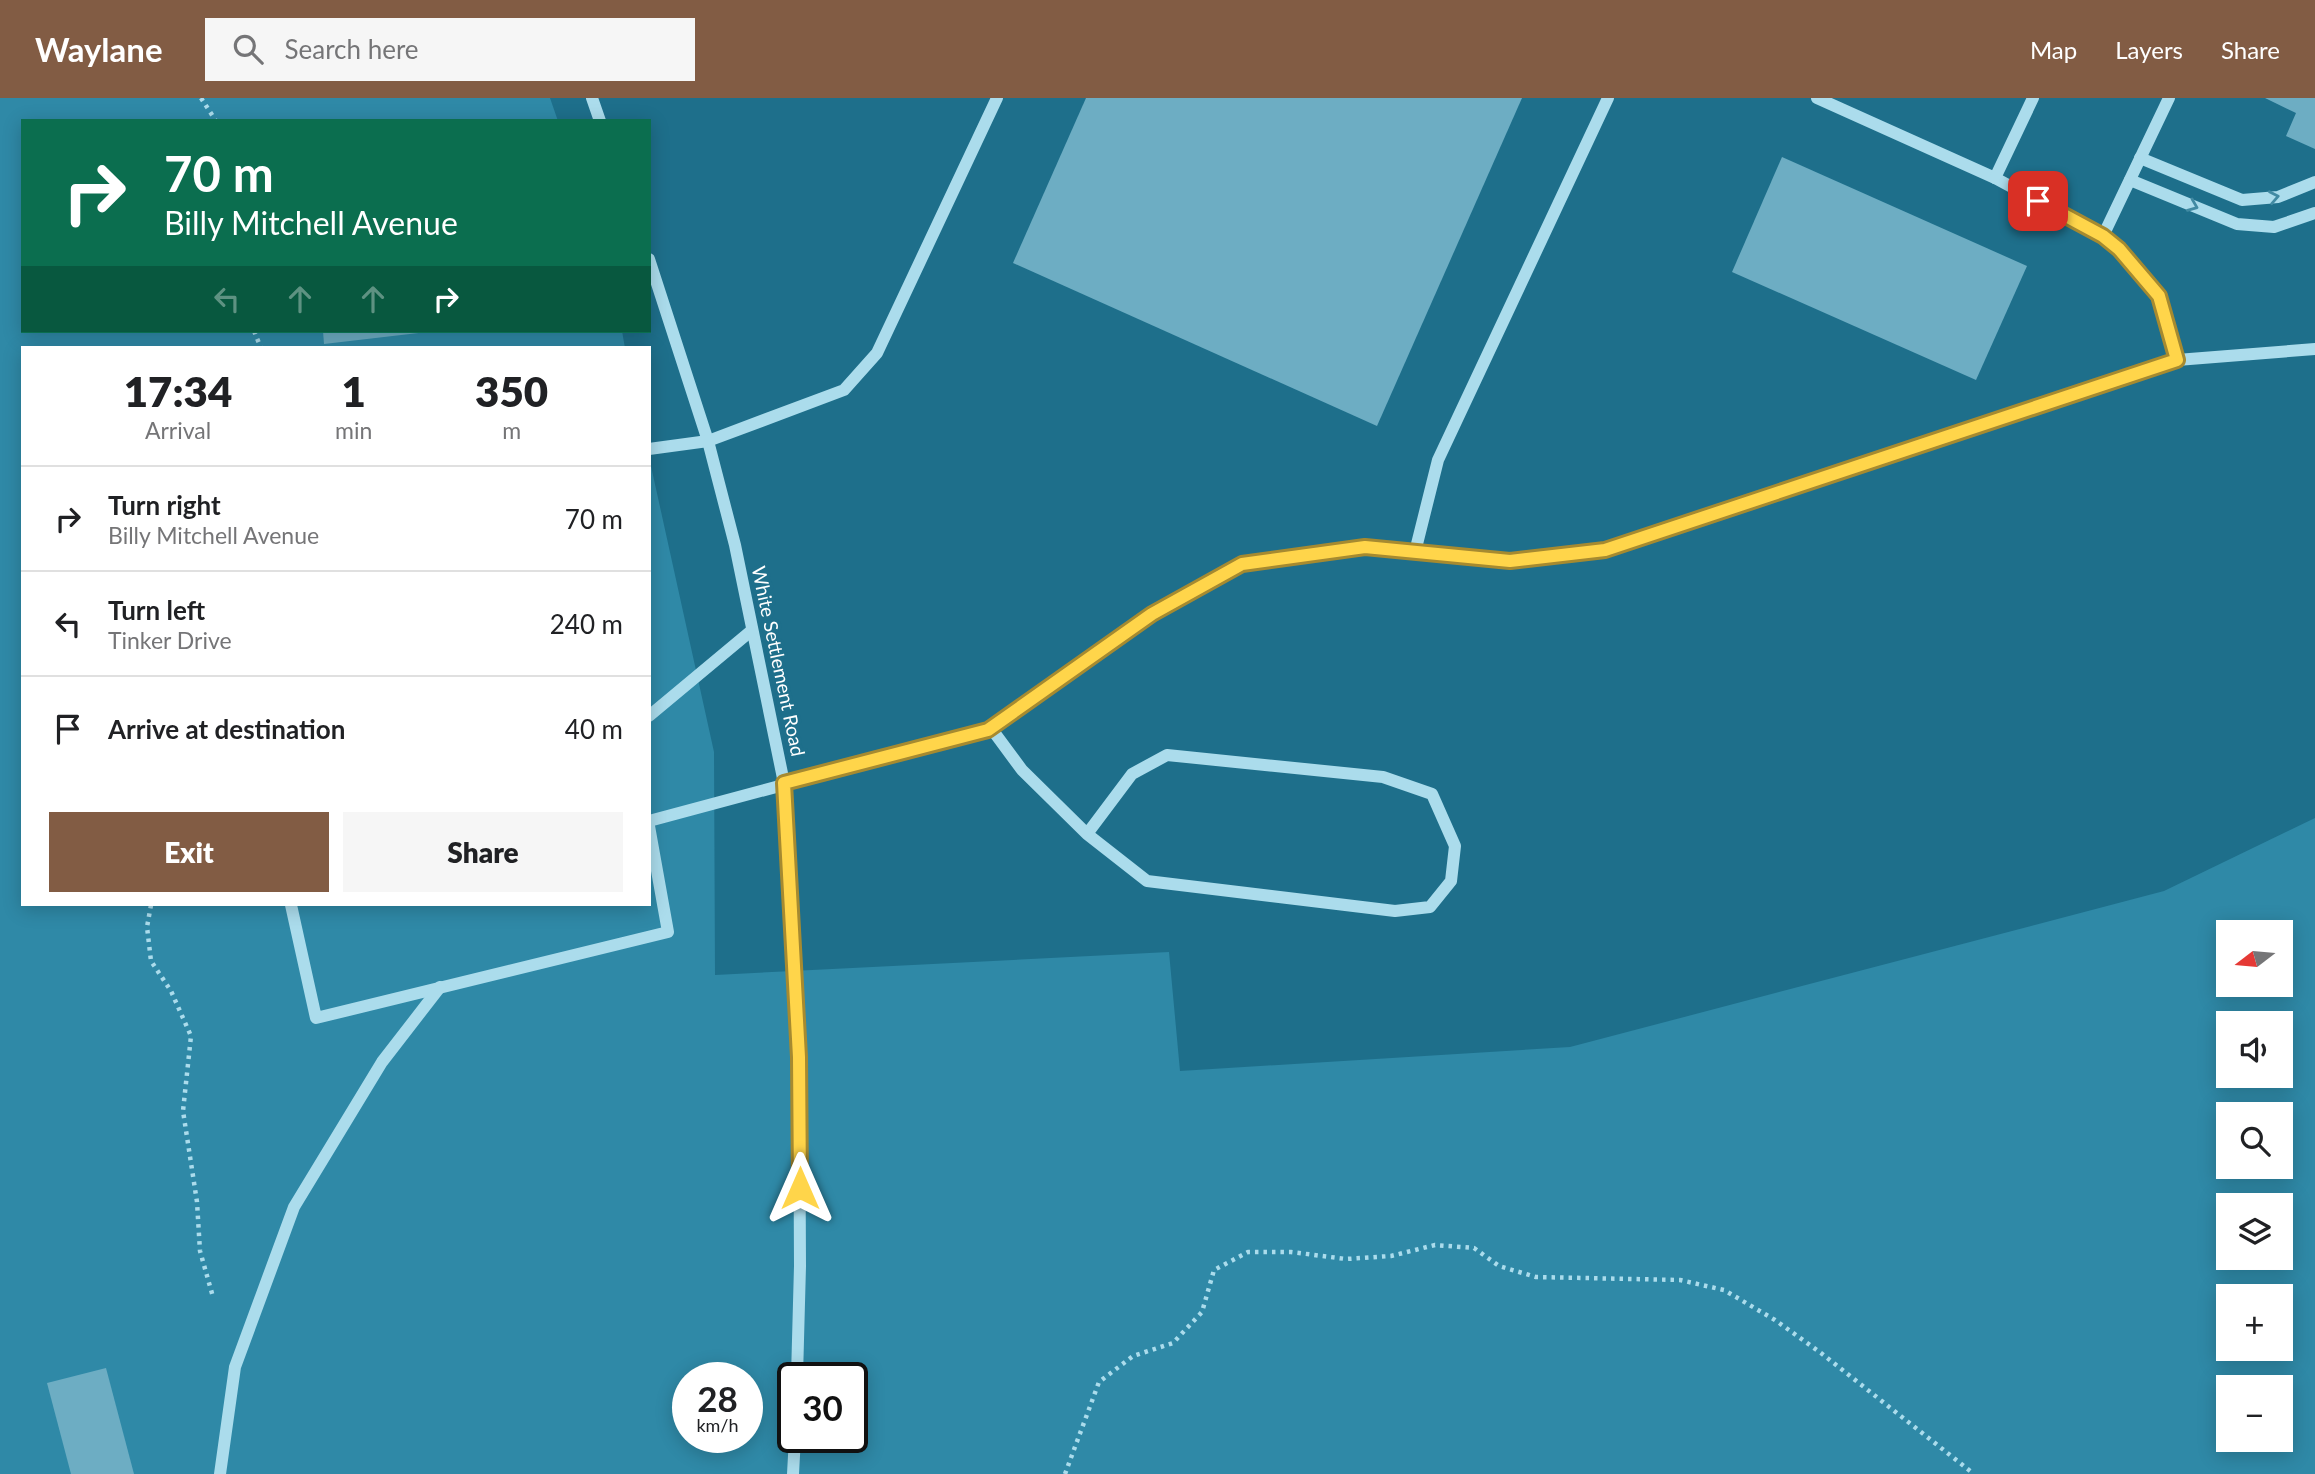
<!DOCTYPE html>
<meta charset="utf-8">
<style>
body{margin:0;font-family:Lato,sans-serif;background:#f6f6f6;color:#202124;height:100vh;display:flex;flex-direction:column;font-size:26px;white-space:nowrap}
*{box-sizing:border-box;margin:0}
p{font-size:23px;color:#757577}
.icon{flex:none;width:38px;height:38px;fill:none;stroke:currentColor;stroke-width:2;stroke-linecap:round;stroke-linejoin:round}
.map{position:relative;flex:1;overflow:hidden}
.panel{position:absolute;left:21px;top:248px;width:630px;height:560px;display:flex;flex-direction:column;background:#fff;border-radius:0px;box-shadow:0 4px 18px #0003}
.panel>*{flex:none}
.hud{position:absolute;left:21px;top:21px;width:630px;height:214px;border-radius:0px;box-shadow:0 4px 18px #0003;background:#0b6e4f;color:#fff;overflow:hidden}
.needle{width:46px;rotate:254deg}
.fabs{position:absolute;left:2216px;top:822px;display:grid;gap:14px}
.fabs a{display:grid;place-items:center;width:77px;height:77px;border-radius:0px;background:#fff;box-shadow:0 4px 18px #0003;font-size:35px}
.speed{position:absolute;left:672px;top:1264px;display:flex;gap:14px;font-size:35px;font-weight:700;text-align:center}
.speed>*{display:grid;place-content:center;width:91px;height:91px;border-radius:50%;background:#fff;box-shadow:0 4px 18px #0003;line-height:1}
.speed small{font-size:18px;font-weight:400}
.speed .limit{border:4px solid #111;border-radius:10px;background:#fff;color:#111}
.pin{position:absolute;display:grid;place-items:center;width:60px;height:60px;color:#fff;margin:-30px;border-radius:14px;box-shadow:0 4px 10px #0006}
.me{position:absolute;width:77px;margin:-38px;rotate:0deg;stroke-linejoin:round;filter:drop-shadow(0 0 5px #0008)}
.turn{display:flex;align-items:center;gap:24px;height:147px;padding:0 28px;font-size:32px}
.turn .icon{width:91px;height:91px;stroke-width:2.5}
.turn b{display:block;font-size:49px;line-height:60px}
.lanes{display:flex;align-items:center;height:66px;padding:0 28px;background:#0003;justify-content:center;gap:35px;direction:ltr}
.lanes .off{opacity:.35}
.eta{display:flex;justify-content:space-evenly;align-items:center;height:119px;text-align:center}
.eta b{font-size:42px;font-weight:800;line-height:49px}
.cta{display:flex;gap:14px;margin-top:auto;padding:14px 28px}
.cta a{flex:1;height:80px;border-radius:0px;background:#825c44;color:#fff;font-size:28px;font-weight:800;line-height:80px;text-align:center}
.cta a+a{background:#f6f6f6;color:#202124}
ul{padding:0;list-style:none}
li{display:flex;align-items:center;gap:21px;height:105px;padding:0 28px;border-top:2px solid #e0e0e0}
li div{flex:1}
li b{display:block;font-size:26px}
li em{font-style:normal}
header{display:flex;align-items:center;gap:42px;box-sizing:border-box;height:98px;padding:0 35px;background:#825c44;color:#fff}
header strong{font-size:33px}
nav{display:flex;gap:38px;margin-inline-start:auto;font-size:24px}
.search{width:490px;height:63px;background:#f6f6f6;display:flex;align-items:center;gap:18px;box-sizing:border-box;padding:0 24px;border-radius:0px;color:#757577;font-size:26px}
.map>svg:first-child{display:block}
</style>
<header>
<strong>Waylane</strong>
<div class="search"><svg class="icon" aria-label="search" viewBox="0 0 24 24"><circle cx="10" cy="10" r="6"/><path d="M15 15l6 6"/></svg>Search here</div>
<nav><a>Map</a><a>Layers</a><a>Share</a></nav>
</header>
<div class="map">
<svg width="2315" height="1376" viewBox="0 0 2315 1376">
<rect width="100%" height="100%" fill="#1e6f8b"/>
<path fill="#2f89a7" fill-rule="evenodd" d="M0 0H550L558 23H23V233H622L625 250H23V807H649V359L714 654 715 877 1169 854 1180 973 1570 949 2164 793 2315 720V1376H0ZM2228 835H2280V887H2228ZM2228 926H2280V978H2228ZM2228 1017H2280V1069H2228ZM2228 1108H2280V1160H2228ZM2228 1199H2280V1251H2228ZM688 1279H747V1339H688ZM793 1279H852V1339H793ZM2228 1290H2280V1342H2228Z"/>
<g fill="#6dadc3">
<polygon points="1086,0 1522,0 1377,328 1013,165"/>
<polygon points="2265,0 2315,0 2315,51 2286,38 2296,15"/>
<polygon points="1782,59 2027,168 1976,282 1732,174"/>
<polygon points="323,233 427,233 427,234 324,246"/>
<polygon points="106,1270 134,1376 71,1376 47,1285"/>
</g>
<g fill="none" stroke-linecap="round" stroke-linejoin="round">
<g stroke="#abdcec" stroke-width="4.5" stroke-dasharray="3.5 5" stroke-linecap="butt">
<polyline points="201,0 216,23"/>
<polyline points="254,233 261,250"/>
<polyline points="151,807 147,829 151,863 171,893 191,938 183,1013 197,1104 200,1153 213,1199"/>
<polyline points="1065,1376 1099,1284 1133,1258 1173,1245 1202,1214 1214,1172 1248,1154 1291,1154 1346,1161 1391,1158 1435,1147 1474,1150 1499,1168 1536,1179 1680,1182 1724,1192 1775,1222 1821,1255 1974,1376"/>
</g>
<g stroke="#abdcec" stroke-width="12">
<polyline points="592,0 600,23"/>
<polyline points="1817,0 1995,80 2103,138 2119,151 2159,198 2177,262"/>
<polyline points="2140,60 2242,102 2278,99 2315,84"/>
<polyline points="1995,80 2033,0"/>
<polyline points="2130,82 2237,126 2274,129 2315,115"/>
<polyline points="2103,138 2169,0"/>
<polyline points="649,161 708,343 735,447 784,685 799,959 800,1168 797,1279"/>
<polyline points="649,351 708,343 844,292 877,255 997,0"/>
<polyline points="1415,454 1438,362 1608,0"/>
<polyline points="649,618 751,533"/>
<polyline points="991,630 1022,672 1087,736 1147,783 1395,813 1430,809 1451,783 1455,748 1432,696 1383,679 1167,657 1132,676 1087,736"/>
<polyline points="649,723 988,632 1152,516 1242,466 1365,449 1510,463 1605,452 2177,262 2315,251"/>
<polyline points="291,807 316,920 668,834 649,728"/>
<polyline points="220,1376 235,1269 294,1109 382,964 440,889"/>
<polyline points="793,1376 795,1339"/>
</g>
</g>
<defs><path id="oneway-chevron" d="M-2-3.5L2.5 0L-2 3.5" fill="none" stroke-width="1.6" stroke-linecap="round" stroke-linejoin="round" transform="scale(1.75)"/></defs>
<g stroke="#418aa3">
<use href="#oneway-chevron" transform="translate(2274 99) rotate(-11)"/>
<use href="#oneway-chevron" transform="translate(2193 108) rotate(22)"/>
</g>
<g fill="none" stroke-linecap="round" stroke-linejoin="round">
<defs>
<polyline id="route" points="800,1090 799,959 784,685 988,632 1152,516 1242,466 1365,449 1510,463 1605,452 2177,262 2159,198 2119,151 2103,138 2038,103"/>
</defs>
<use href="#route" stroke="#a68a30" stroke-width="18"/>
<use href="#route" stroke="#ffd54a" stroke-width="12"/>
</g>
<g text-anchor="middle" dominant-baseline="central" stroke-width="7" stroke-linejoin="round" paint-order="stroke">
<g font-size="19" fill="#fff" stroke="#1e6f8b">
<text transform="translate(779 563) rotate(78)">White Settlement Road</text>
</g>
</g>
</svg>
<div class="fabs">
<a><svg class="needle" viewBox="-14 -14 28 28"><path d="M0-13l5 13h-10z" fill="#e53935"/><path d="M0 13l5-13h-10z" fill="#757577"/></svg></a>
<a><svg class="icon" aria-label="sound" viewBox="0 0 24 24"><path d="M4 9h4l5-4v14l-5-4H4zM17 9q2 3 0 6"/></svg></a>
<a><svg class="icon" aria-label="search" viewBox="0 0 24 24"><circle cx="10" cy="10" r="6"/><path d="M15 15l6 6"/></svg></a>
<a><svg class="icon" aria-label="layers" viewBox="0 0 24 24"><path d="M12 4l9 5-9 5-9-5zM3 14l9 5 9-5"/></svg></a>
<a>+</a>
<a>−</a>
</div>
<div class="speed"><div>28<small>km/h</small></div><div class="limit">30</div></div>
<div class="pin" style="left:2038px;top:103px;background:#d93025"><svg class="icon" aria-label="arrive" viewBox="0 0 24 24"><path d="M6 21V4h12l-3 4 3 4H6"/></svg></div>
<svg class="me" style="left:800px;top:1090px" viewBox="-20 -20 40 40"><path d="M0-17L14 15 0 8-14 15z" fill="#ffd54a" stroke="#fff" stroke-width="4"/></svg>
<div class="hud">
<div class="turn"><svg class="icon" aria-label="right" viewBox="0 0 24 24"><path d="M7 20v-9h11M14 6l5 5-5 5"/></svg><div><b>70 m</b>Billy Mitchell Avenue</div></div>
<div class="lanes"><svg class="icon off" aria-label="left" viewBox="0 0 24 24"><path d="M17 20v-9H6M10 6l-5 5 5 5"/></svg><svg class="icon off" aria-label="ahead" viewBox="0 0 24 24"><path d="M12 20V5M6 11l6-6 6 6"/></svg><svg class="icon off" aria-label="ahead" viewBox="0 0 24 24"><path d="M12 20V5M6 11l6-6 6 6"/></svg><svg class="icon" aria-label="right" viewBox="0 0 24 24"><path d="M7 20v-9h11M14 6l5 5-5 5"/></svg></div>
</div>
<section class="panel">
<div class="eta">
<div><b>17:34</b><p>Arrival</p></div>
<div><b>1</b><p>min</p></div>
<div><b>350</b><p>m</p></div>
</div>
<ul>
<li><svg class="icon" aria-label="right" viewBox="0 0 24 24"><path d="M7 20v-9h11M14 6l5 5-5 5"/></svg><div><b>Turn right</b><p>Billy Mitchell Avenue</p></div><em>70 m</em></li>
<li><svg class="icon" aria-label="left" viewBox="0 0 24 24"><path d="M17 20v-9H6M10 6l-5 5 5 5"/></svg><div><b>Turn left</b><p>Tinker Drive</p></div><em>240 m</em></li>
<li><svg class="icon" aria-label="arrive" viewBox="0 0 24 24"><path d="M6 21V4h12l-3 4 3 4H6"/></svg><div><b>Arrive at destination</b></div><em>40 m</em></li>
</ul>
<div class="cta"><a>Exit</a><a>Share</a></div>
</section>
</div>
